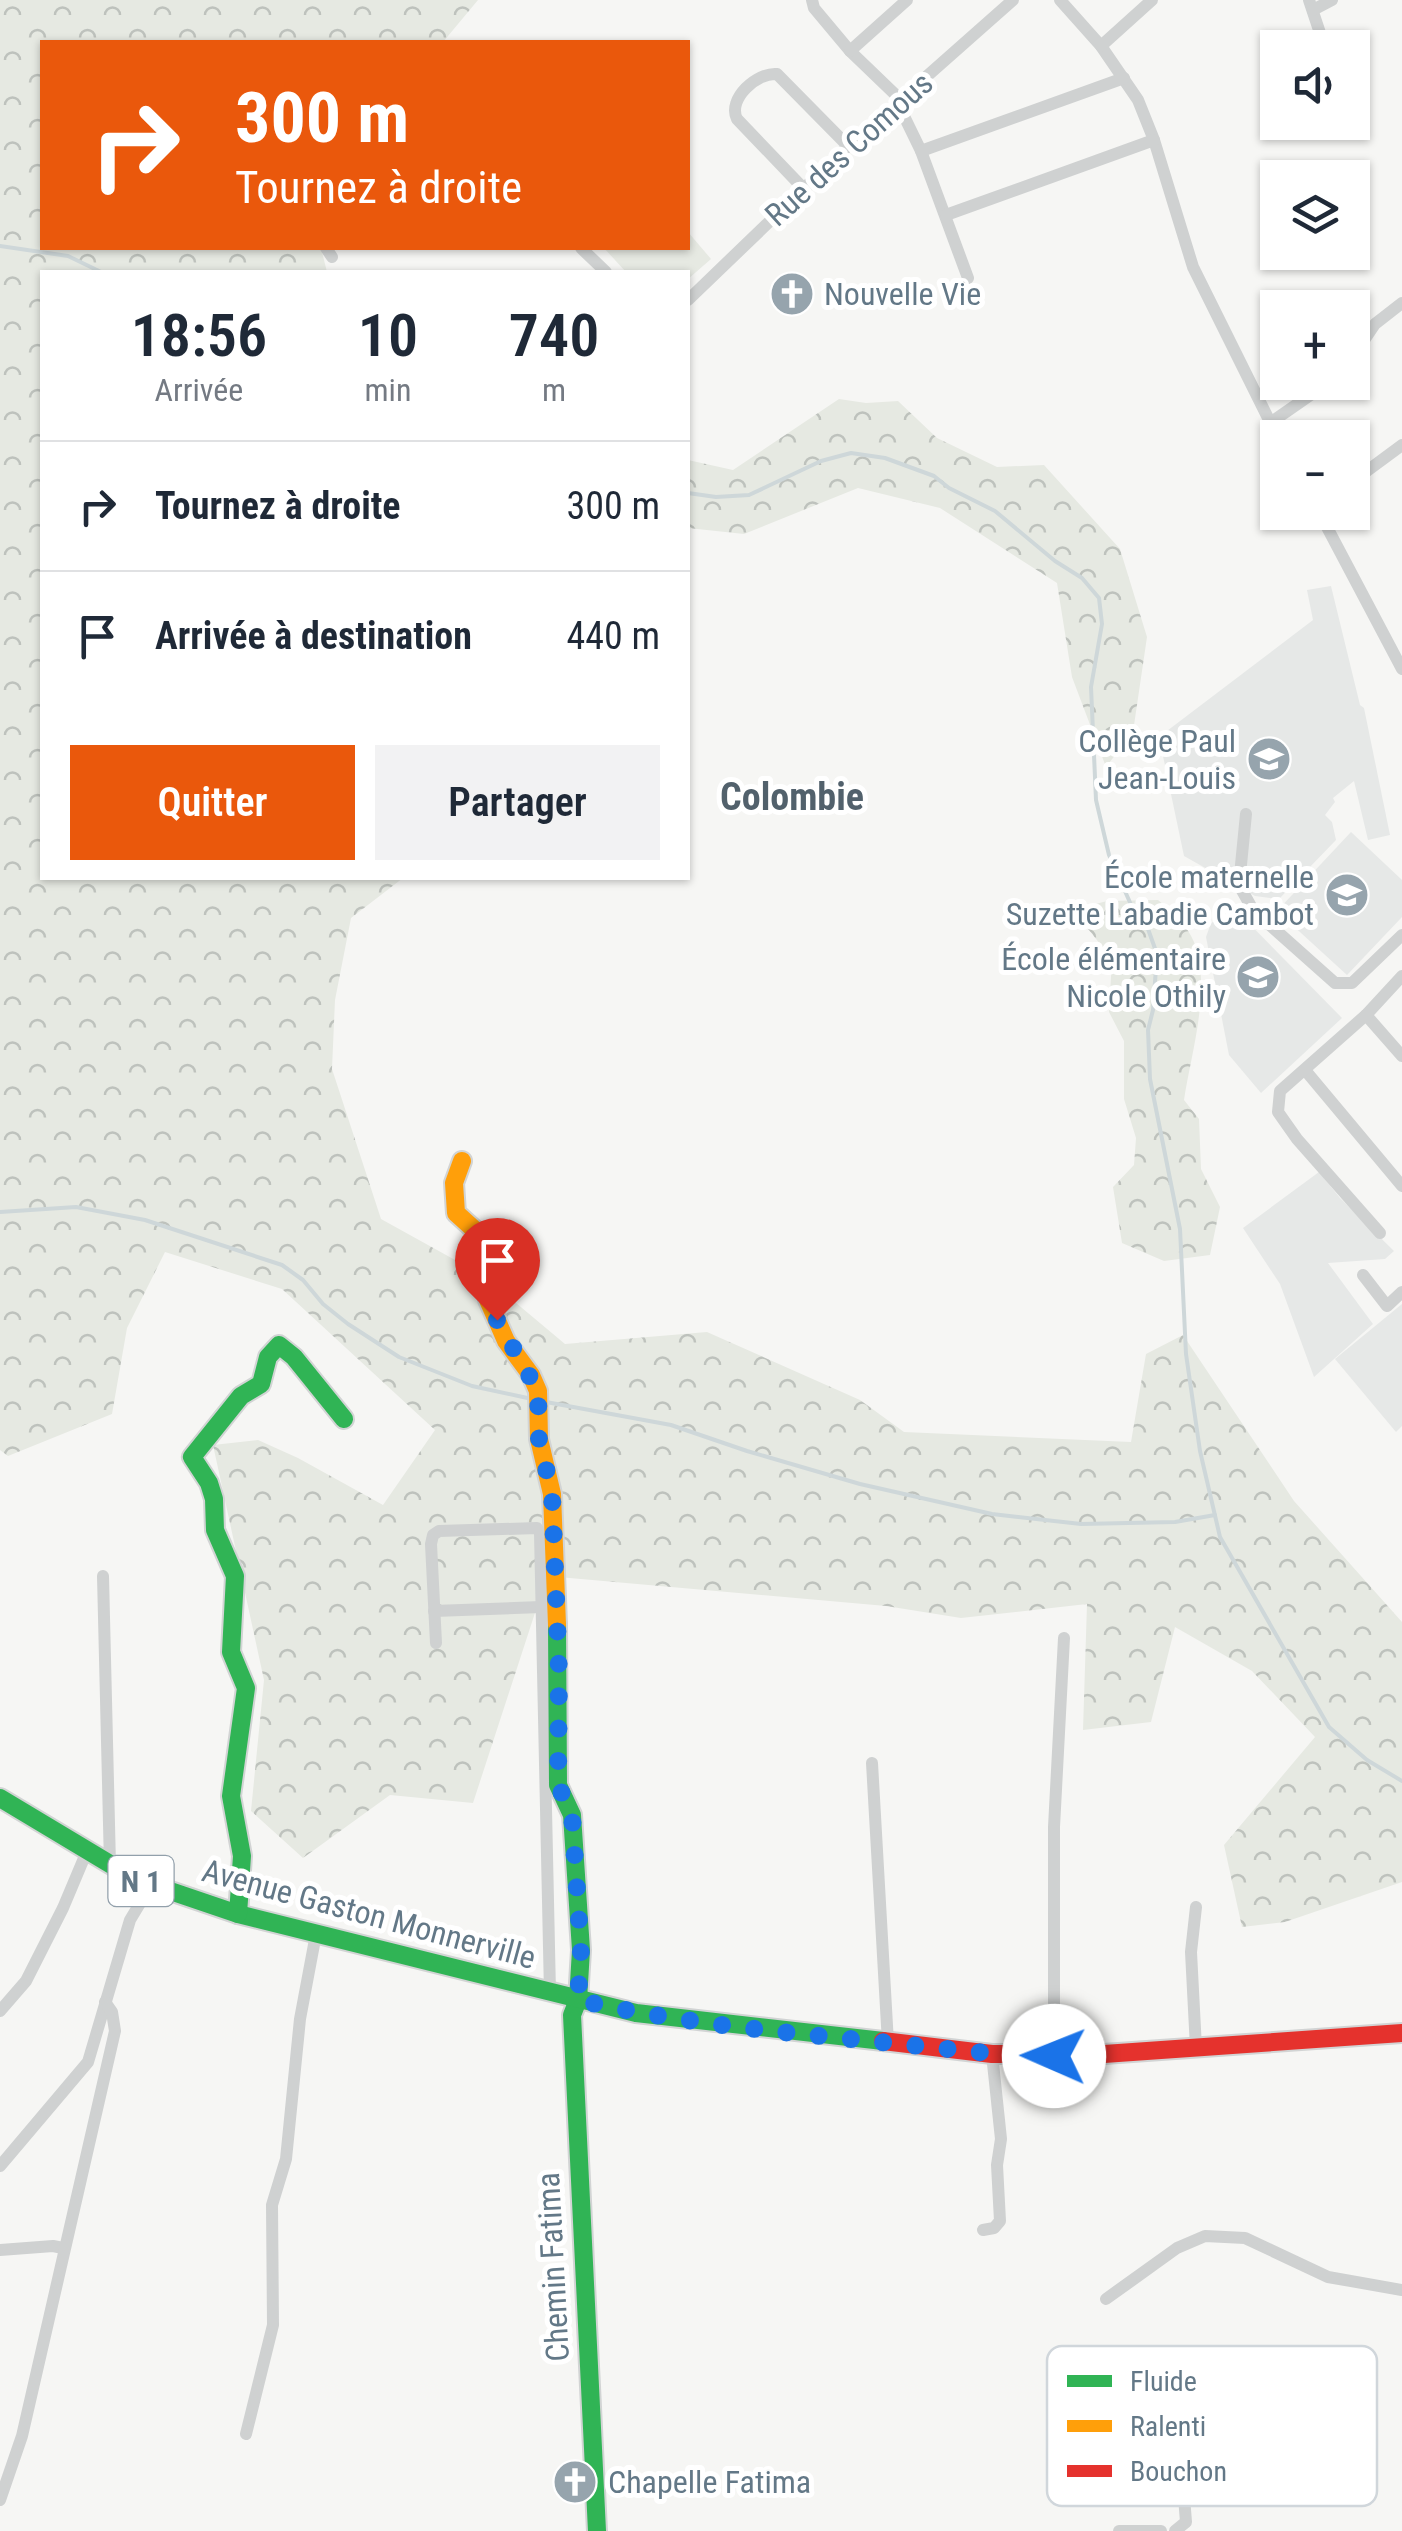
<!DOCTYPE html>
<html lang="fr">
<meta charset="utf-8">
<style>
body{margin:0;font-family:"Roboto Condensed",sans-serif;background:#f2f2f3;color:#1f2937;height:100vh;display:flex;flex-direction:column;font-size:38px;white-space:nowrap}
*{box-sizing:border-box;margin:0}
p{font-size:32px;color:#747a83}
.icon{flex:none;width:55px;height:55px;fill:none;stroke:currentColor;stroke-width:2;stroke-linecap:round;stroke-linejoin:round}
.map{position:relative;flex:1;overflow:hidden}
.sheet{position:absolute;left:40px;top:270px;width:650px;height:610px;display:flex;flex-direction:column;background:#fff;border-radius:0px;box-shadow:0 2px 8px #0004}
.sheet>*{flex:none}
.guide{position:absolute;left:40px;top:40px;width:650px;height:210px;border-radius:0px;box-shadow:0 2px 8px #0004;background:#ea580c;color:#fff;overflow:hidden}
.buttons{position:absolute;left:1260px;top:30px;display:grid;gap:20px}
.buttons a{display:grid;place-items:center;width:110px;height:110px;border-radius:0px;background:#fff;box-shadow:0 2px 8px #0004;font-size:50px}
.pin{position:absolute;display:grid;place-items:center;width:85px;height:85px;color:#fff;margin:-102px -42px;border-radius:50% 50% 50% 0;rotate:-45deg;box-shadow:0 0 10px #0007}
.pin .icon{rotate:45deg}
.me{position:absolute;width:110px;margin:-55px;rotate:271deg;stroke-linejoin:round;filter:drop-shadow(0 0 8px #0008)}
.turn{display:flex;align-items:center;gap:35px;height:210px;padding:0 30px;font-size:45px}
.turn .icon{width:130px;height:130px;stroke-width:2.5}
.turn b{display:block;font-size:70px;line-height:85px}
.eta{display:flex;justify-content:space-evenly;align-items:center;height:170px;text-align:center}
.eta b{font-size:60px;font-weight:600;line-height:70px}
.button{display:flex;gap:20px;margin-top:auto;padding:20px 30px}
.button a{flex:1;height:115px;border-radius:0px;background:#ea580c;color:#fff;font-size:40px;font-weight:600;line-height:115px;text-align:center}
.button a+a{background:#f2f2f3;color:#1f2937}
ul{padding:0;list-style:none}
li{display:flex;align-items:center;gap:30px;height:130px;padding:0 30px;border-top:2px solid #e0e1e3}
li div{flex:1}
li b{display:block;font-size:38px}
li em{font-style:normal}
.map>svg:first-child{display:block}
</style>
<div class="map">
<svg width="1402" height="2531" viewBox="0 0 1402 2531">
<defs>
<pattern id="forest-crowns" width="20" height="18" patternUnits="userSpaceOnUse" patternTransform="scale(2.5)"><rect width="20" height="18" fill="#e6e9e2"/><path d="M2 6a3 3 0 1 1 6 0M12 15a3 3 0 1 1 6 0" fill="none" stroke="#bec2bd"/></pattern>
</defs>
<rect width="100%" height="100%" fill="#f6f6f4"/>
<g fill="#e6e8e7">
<polygon points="1331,586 1360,705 1364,708 1390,835 1368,840 1354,781 1333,798 1335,802 1325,815 1332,822 1336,840 1279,899 1255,896 1184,856 1159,737 1313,620 1307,590"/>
<polygon points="1351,832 1402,880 1402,917 1347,975 1277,911"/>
<polygon points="1236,910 1342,1018 1261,1093 1229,1055 1206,937 1211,923"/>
<polygon points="1319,1172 1340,1198 1394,1251 1385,1259 1328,1263 1373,1324 1314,1377 1280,1284 1243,1228"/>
<polygon points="1402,1304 1402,1426 1396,1432 1335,1359"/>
</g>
<polygon fill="#e6e9e2" points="688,232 711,259 688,279 688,272 626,272 604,248 688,248"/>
<g fill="url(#forest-crowns)">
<polygon points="0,0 478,0 443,42 42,42 42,248 321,248 327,272 42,272 42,878 403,878 351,918 335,1000 332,1069 381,1219 484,1276 565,1344 707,1332 860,1400 904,1432 1131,1442 1146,1354 1183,1335 1294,1501 1402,1622 1402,1882 1285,1922 1242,1927 1224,1845 1315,1737 1252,1671 1175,1627 1151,1722 1083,1730 1087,1604 961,1618 886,1606 547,1576 473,1803 390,1795 303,1858 251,1811 264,1680 213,1445 258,1440 298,1458 383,1505 435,1430 282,1289 165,1252 127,1328 112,1414 8,1456 0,1450"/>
<polygon points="839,399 866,403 898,401 937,438 997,467 1044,465 1120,549 1147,637 1133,732 1106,767 1072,677 1057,583 940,508 858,488 744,534 688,528 688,460 733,470"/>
<path d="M1158 900C1172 911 1187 925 1194 942 1212 988 1191 1053 1184 1100L1199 1119 1201 1169 1220 1207 1210 1255 1164 1261 1122 1243 1113 1187 1134 1165 1136 1138 1124 1099V1041L1109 1012 1112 959 1073 910 1107 901Z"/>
</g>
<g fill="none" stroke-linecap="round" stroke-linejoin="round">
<g stroke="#ced7d9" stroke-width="4">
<polyline points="0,246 68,256 101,272"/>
<polyline points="688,493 716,497 749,495 821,461 851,453 885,458 934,476 949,488 995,511 1055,561 1082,578 1099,598 1102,624 1091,687 1096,800 1109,855 1132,907 1148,929 1157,954 1153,1010 1148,1030 1150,1079 1180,1229 1186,1354 1200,1451 1220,1537 1329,1727 1367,1760 1402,1781"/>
<polyline points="0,1212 76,1207 145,1220 282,1265 303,1280 323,1304 348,1324 399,1357 472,1386 532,1399"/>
<polyline points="546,1402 671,1425 747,1451 860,1484 992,1514 1081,1524 1175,1522 1215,1515"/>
</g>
<defs>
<g id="fast">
<polyline points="557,1625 558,1785 572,1815 581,1950 578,2000 572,2015 597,2531"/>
<polyline points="0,1798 135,1879 238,1914 636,2013 883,2041"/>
<polyline points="238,1914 242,1856 231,1796 246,1688 231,1652 235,1576 215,1530 214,1499 209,1483 192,1457 241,1396 261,1384 268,1357 279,1345 294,1357 344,1419"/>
</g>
<polyline id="slow" points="462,1161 454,1183 456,1213 477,1232 485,1249 489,1273 488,1300 506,1341 531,1375 538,1391 539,1439 552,1494 557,1625"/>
<polyline id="jam" points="883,2041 992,2054 1104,2054 1402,2033"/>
</defs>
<use href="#fast" stroke="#d2d4d4" stroke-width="22"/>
<use href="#slow" stroke="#d2d4d4" stroke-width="22"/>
<use href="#jam" stroke="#d2d4d4" stroke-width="22"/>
<g stroke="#cfd1d1" stroke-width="12">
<polyline points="812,0 814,8 850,51 902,101 903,114 921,151 968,278"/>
<polyline points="1060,0 1101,46 1138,100 1154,140 1193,267 1278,438"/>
<polyline points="1309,0 1325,48"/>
<polyline points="1313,10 1332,0"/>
<polyline points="1101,46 1152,0"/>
<polyline points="850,51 907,0"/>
<polyline points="921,151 1124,78"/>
<path d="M803 188 737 119C727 99 757 72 777 74L848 146"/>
<polyline points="946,215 1154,140"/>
<polyline points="326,248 332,257"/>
<polyline points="581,248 606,272"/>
<polyline points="688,300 848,146 1013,0"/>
<polyline points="1352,358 1375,324 1402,303"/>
<polyline points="1270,423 1329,382"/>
<polyline points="1352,482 1402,445"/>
<polyline points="1319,512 1402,669"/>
<polyline points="1246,814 1239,885 1253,910 1335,983 1352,983 1402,935"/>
<polyline points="1366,1015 1402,1056"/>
<polyline points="1305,1070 1402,1186"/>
<polyline points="1380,1233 1297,1139 1278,1112 1280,1091 1366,1015 1402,976"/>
<polyline points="1363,1275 1387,1306 1402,1292"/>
<polyline points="103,1576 110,1865"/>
<polyline points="434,1611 541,1607"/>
<polyline points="436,1643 431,1544 433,1535 439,1531 537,1528 540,1533 550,1993"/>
<polyline points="872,1763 888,2043"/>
<polyline points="0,2011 26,1981 63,1908 87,1851"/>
<polyline points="1196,2048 1191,1952 1196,1907"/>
<polyline points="1054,2056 1054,1827 1064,1638"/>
<polyline points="0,2166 88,2062 130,1920 151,1885"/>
<polyline points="983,2230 994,2228 1000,2221 997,2165 1001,2139 992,2054"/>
<polyline points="0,2250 53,2246 63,2248"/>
<polyline points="1106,2299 1177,2248 1205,2236 1245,2238 1328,2277 1402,2290"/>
<polyline points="246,2434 273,2325 272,2205 286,2159 300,2019 316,1934"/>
<polyline points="0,2500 22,2436 115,2031 112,2012 105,2002"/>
<polyline points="1119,2531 1161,2531"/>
<polyline points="1175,2531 1186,2522 1179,2434 1213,2427 1256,2436"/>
</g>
<use href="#fast" stroke="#30b455" stroke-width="18"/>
<use href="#slow" stroke="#ff9f0a" stroke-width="18"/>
<use href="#jam" stroke="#e5322d" stroke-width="18"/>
</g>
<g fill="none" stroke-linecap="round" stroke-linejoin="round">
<path stroke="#1a73e8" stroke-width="18" stroke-dasharray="0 32.4" d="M497 1320 538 1391 539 1439 552 1494 559 1672 558 1785 572 1815 581 1950 578 2000C683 2024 792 2033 900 2044 951 2049 1002 2056 1054 2056"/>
</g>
<defs>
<symbol id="church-disc" viewBox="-11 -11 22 22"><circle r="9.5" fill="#96a4ad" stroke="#fff"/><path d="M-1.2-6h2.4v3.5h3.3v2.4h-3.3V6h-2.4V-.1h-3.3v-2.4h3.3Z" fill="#fff"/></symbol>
<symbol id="school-disc" viewBox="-11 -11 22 22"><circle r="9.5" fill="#96a4ad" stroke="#fff"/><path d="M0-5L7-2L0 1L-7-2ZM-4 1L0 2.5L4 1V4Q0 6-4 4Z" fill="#fff"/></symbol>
</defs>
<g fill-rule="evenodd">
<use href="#church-disc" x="767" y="269" width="50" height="50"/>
<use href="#school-disc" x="1244" y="734" width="50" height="50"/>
<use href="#school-disc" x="1322" y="870" width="50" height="50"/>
<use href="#school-disc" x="1233" y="952" width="50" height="50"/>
<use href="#church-disc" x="550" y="2457" width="50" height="50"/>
</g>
<g text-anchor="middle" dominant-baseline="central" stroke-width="10" stroke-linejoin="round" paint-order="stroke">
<rect fill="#fff" stroke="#92a0ab" stroke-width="2.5" x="108.5" y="1856" width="65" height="50" rx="8"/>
<g font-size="30" font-weight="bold" fill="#637887">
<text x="141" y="1881">N 1</text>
</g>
<g font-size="32" fill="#637887" stroke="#fff">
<text transform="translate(849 149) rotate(-42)">Rue des Comous</text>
<text transform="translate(369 1914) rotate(15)">Avenue Gaston Monnerville</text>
<text transform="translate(553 2267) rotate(-93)">Chemin Fatima</text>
</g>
<g font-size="32" fill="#637887" stroke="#fff" text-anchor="end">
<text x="824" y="294" text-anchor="start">Nouvelle Vie</text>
<text x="1236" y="741">Collège Paul<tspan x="1236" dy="37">Jean-Louis</tspan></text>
<text x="1314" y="877">École maternelle<tspan x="1314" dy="37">Suzette Labadie Cambot</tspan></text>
<text x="1226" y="959">École élémentaire<tspan x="1226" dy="37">Nicole Othily</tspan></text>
<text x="608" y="2482" text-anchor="start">Chapelle Fatima</text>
</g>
<g font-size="38" font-weight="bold" fill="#52616c" stroke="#fff">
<text x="792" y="797">Colombie</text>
</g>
</g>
<rect x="1047" y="2346" width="330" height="160" rx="15" fill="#fff" stroke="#d0d6db" stroke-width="2.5"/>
<rect x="1067" y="2375" width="45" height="12" fill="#30b455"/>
<rect x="1067" y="2420" width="45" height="12" fill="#ff9f0a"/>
<rect x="1067" y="2465" width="45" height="12" fill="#e5322d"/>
<g font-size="28" fill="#637887">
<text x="1130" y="2391">Fluide</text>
<text x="1130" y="2436">Ralenti</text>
<text x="1130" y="2481">Bouchon</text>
</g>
</svg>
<div class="buttons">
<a><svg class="icon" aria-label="sound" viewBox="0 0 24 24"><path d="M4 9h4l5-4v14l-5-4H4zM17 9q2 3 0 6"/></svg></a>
<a><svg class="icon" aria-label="layers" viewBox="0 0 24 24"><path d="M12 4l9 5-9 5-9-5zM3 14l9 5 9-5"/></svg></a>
<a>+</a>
<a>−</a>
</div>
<div class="pin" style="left:497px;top:1320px;background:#d93025"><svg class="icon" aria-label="arrive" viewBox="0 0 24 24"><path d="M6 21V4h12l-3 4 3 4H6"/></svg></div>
<svg class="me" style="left:1054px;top:2056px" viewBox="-20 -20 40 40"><circle r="19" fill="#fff"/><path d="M0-13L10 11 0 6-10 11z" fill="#1a73e8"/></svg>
<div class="guide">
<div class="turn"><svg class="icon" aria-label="right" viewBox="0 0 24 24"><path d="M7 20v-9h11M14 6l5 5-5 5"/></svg><div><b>300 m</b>Tournez à droite</div></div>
</div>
<section class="sheet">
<div class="eta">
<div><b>18:56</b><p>Arrivée</p></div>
<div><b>10</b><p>min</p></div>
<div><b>740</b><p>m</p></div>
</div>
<ul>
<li><svg class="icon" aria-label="right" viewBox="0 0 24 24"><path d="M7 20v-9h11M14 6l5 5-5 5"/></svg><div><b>Tournez à droite</b></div><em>300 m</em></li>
<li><svg class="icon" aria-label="arrive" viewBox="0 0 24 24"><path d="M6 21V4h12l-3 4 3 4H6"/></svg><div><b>Arrivée à destination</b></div><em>440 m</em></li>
</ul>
<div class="button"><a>Quitter</a><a>Partager</a></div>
</section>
</div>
